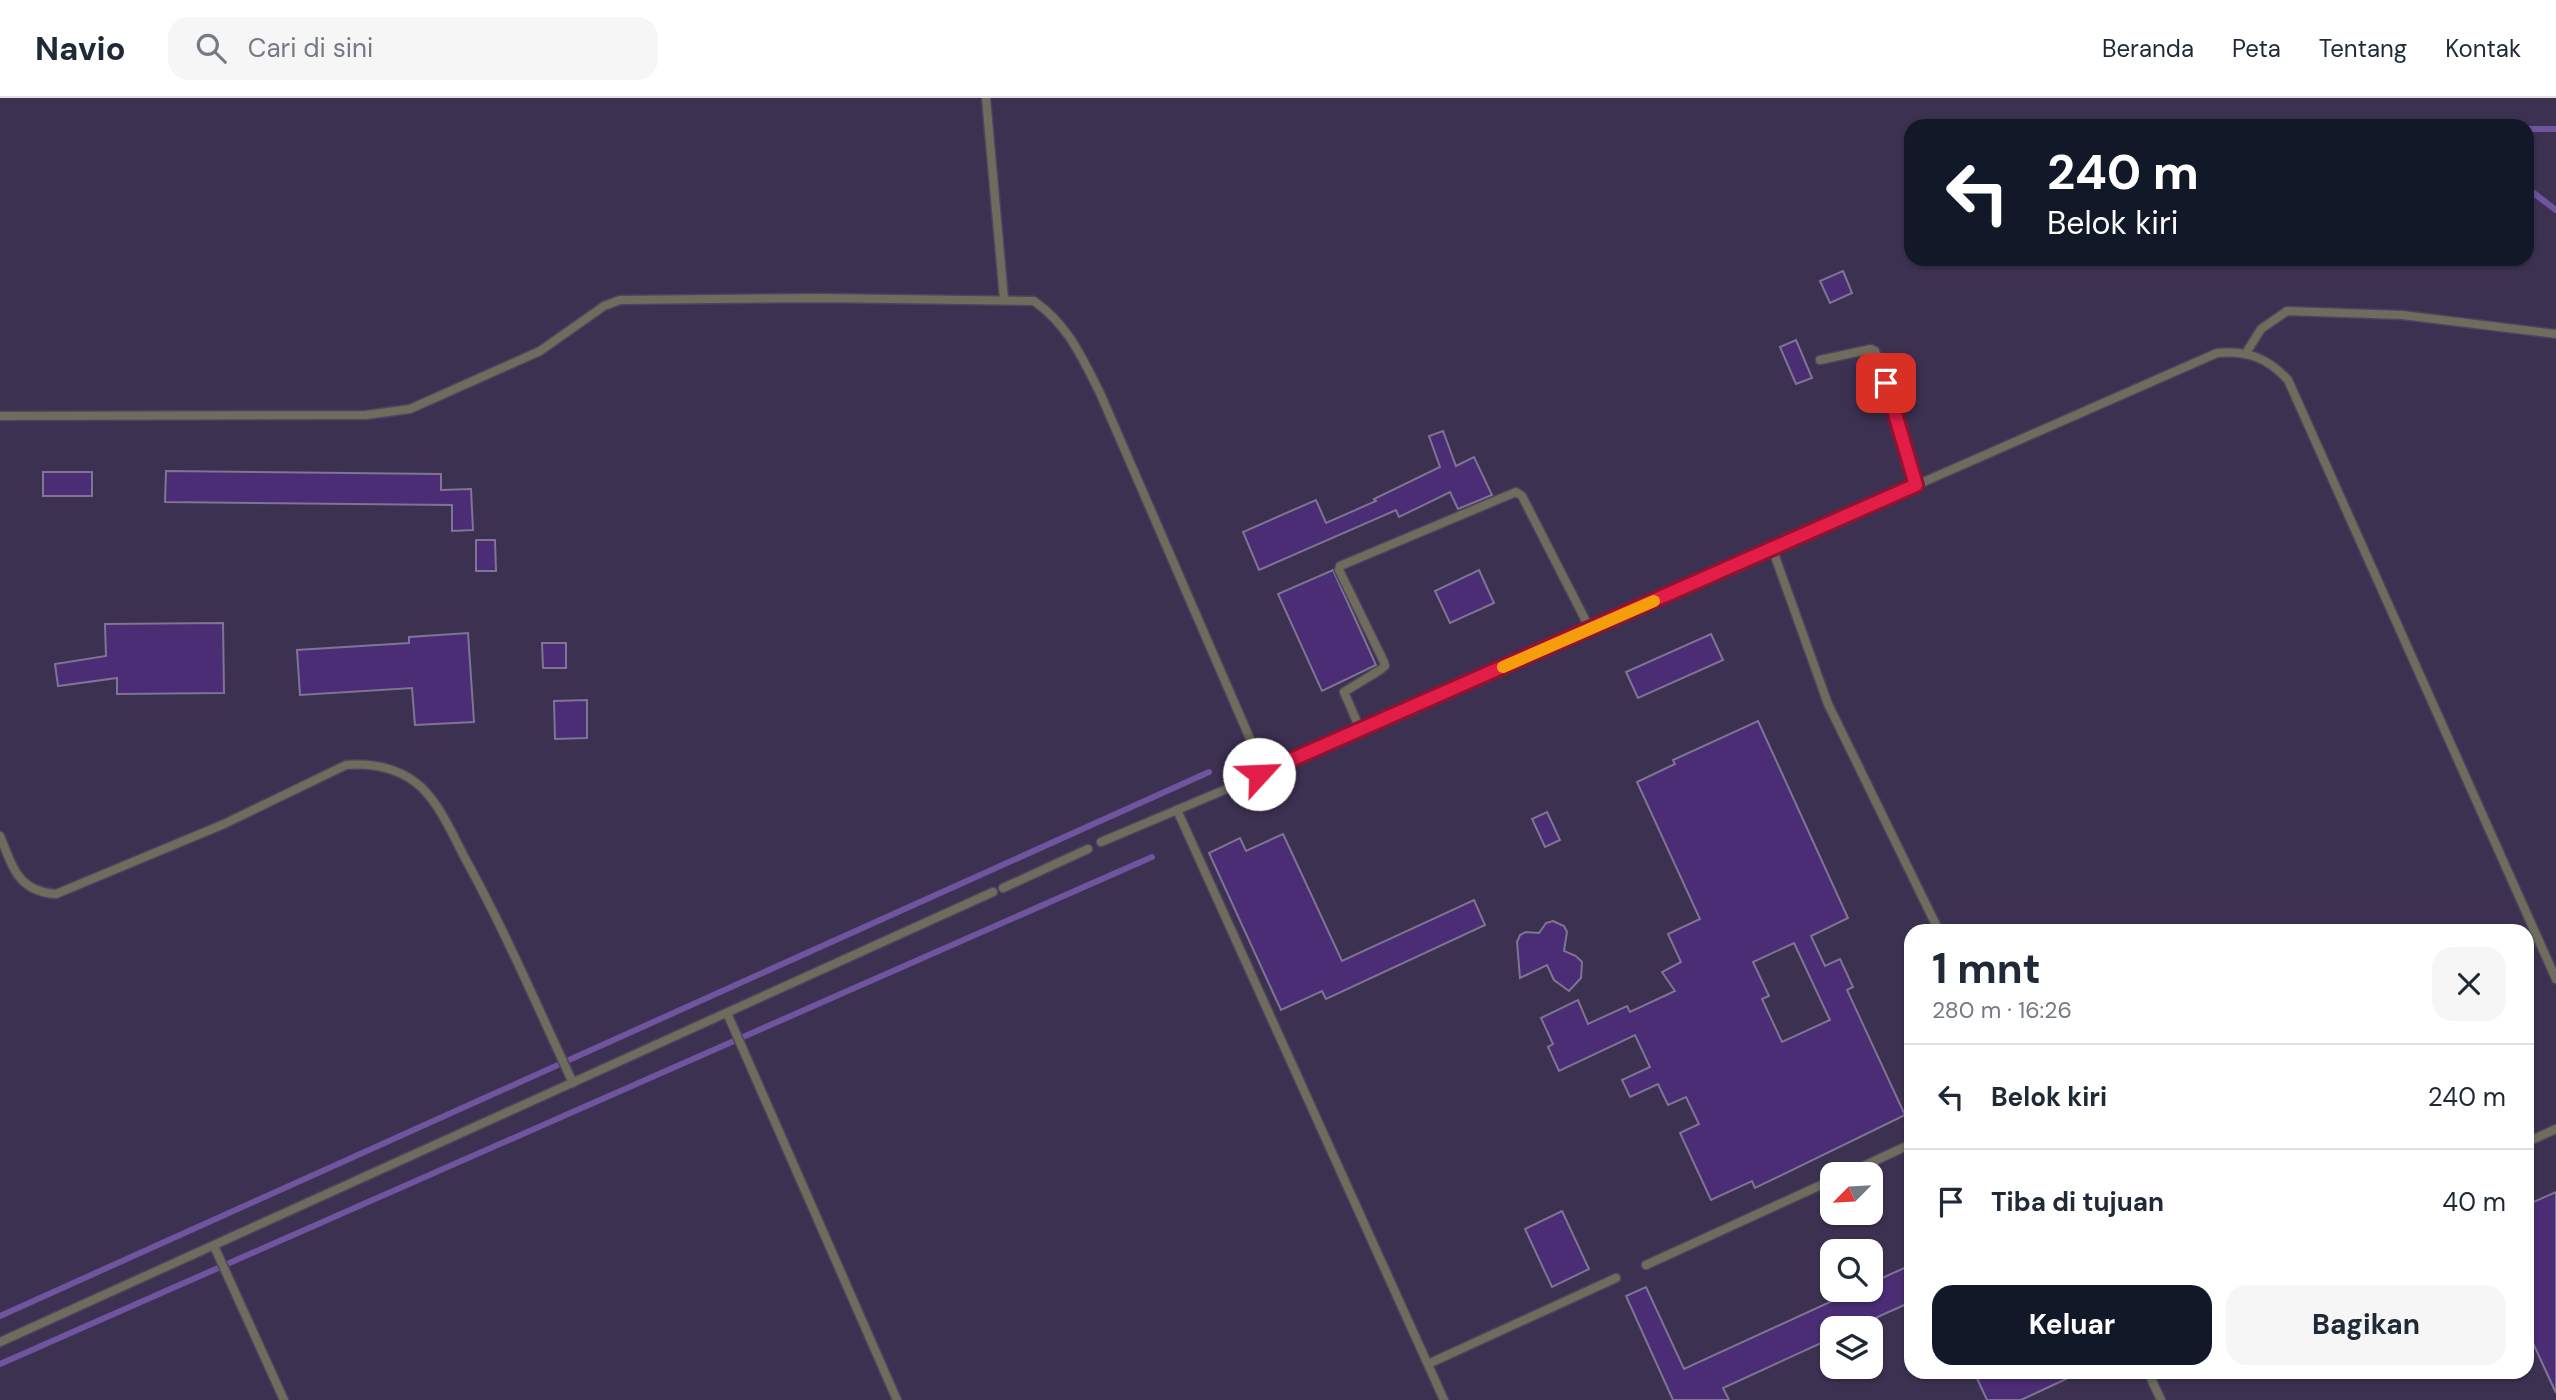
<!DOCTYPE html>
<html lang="id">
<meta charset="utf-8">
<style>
body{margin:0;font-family:"DM Sans",sans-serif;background:#f6f6f7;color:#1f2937;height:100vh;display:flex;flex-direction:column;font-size:26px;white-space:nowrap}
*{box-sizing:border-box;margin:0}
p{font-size:23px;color:#747a83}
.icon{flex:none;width:38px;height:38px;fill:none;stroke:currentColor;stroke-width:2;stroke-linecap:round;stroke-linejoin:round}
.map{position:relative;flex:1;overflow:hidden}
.side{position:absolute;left:1904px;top:826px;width:630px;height:455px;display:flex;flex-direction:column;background:#fff;border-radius:21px;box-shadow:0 2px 5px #0004}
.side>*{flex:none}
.hud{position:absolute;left:1904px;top:21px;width:630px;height:147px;border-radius:21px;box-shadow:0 2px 5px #0004;background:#111827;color:#fff;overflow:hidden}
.needle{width:46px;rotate:246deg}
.buttons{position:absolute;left:1820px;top:1064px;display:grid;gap:14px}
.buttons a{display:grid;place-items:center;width:63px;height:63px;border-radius:14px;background:#fff;box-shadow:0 2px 5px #0004;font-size:35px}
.pin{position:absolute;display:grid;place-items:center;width:60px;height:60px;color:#fff;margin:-30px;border-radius:14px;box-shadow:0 4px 10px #0006}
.me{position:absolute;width:77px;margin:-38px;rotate:65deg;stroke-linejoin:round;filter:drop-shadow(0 0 5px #0008)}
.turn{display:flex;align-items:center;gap:24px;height:147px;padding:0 28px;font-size:32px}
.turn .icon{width:91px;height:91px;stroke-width:2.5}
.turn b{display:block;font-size:49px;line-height:60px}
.round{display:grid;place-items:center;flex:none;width:74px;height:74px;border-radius:21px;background:#f6f6f7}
.overview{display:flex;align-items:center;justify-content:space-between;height:119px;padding:0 28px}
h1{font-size:42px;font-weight:700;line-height:52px}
.cta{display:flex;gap:14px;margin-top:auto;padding:14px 28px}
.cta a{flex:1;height:80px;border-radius:21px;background:#111827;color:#fff;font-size:28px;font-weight:700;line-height:80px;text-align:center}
.cta a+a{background:#f6f6f7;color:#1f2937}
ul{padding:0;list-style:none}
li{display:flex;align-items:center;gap:21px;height:105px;padding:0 28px;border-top:2px solid #e0e1e3}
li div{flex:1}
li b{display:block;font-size:26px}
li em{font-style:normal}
header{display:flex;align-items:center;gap:42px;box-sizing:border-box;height:98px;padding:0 35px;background:#fff;border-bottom:2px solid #e0e1e3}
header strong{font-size:33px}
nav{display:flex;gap:38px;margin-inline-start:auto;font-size:24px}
.search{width:490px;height:63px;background:#f6f6f7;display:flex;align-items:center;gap:18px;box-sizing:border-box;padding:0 24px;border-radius:21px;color:#747a83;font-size:26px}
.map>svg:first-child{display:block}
</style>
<header>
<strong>Navio</strong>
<div class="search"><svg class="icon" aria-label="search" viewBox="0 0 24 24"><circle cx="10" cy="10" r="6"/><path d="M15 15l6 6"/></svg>Cari di sini</div>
<nav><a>Beranda</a><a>Peta</a><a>Tentang</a><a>Kontak</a></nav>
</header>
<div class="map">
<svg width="2556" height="1302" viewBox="0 0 2556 1302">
<rect width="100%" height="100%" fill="#332a45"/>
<path fill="#3d3152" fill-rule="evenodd" d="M0 0H2556V1302H0ZM1911 28H2527V161H1911ZM1911 833H2527V1274H1911ZM1832 1076H1871V1115H1832ZM1832 1153H1871V1192H1832ZM1832 1230H1871V1269H1832Z"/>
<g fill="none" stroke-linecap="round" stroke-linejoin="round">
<g stroke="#7054a0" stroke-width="6">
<polyline points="2527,31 2556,31"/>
<polyline points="2527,90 2556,112"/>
<polyline points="0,1218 1209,674"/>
<polyline points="0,1266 1152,759"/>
</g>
</g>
<g fill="#4a2d74" stroke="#7e7493" stroke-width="2" fill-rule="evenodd">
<polygon points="1843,173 1852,195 1830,205 1820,183"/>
<polygon points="1796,242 1812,280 1796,286 1780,249"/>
<polygon points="1443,333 1456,368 1474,359 1492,397 1458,411 1450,394 1399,419 1396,412 1259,472 1243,434 1316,402 1326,425 1376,403 1374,401 1440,369 1429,338"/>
<polygon points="166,373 441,376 441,392 471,391 473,432 452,433 452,407 165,404"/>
<rect x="43" y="374" width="49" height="24"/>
<polygon points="476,442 495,442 496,473 476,473"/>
<polygon points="1333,472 1376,567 1322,593 1278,496"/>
<polygon points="1479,472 1494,505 1450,525 1435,493"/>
<polygon points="223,525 224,595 117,596 117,580 58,588 55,566 106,558 105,526"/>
<polygon points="468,535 474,624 415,627 412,590 300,597 297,552 409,545 409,539"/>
<polygon points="1711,536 1723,562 1638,600 1626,574"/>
<polygon points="542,545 566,545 566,570 543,570"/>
<polygon points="587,602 587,640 555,641 554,603"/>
<path d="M1758 623 1848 820 1811 838 1825 868 1840 861 1853 889 1847 892 1905 1017 1755 1090 1752 1083 1711 1102 1680 1035 1699 1026 1686 999 1668 1007 1658 986 1630 999 1622 982 1650 969 1635 937 1559 973 1548 949 1553 946 1541 920 1578 902 1588 926 1627 908 1630 914 1675 893 1662 874 1681 864 1668 836 1700 821 1637 684 1675 666 1673 662ZM1794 845 1830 922 1782 944 1762 901 1769 898 1753 864Z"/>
<polygon points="1547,714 1560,742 1545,749 1532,721"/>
<polygon points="1283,736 1342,863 1474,802 1485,827 1326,901 1322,893 1281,912 1209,755 1240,740 1246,753"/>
<polygon points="1553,823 1564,828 1567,834 1564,853 1576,858 1582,864 1581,880 1569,893 1554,882 1547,867 1520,880 1517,844 1520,837 1526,834 1539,835 1546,825"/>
<polygon points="2556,1094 2556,1295 2527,1232 2527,1107"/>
<polygon points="1562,1113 1589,1171 1552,1189 1525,1131"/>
<polygon points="1911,1167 1911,1204 1853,1230 1832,1230 1832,1240 1723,1290 1729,1302 1673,1302 1626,1198 1646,1189 1684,1271 1856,1192 1871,1192 1871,1185"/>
<polygon points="1974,1274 2081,1274 2021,1302 1987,1302"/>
</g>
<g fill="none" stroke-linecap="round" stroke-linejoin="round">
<defs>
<g id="lane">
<polyline points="986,0 1004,201"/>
<polyline points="2246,255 2261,231 2287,213 2402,217 2556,236"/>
<polyline points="1820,262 1871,251 1875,253 1917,387"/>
<path d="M0 318 366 317 410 311 540 253 604 208 620 202 820 200 1034 203C1069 228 1081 258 1100 295L1264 673"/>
<polyline points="1772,450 1828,606 1939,833"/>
<polyline points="1360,631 1344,594 1380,572 1385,568 1384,564 1339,472 1340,468 1516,394 1522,398 1590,531"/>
<path d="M1259 676 2217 255C2247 252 2268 260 2288 282L2556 881"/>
<polyline points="1177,712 1444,1302"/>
<path d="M0 738C13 769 17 793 56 796L224 726 346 667C374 665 400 670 421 689 441 708 453 738 466 762 506 835 538 910 573 985"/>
<polyline points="1101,744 1229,690"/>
<polyline points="1003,790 1088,751"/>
<polyline points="727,915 897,1302"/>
<polyline points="2527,1044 2556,1031"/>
<polyline points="1855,1072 1911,1046"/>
<polyline points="214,1148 284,1302"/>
<polyline points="1646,1167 1832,1082"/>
<polyline points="0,1244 993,794"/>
<polyline points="1428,1266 1616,1180"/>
<polyline points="2148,1274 2161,1302"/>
</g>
</defs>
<use href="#lane" stroke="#4d455e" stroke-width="11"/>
<use href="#lane" stroke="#6f6c5e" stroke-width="8"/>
</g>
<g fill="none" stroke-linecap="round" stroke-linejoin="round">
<defs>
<polyline id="route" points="1259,676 1916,387 1886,285"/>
</defs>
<use href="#route" stroke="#92132f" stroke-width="18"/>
<use href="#route" stroke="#e11d48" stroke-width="12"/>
<polyline stroke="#f59e0b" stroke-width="12" points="1503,569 1654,503"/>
</g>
</svg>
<div class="buttons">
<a><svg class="needle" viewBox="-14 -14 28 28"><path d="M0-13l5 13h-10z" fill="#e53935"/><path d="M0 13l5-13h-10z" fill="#747a83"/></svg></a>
<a><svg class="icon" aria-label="search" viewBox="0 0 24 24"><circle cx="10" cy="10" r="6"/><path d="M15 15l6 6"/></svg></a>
<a><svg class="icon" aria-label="layers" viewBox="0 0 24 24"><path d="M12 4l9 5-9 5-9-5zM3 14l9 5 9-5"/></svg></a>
</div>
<div class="pin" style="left:1886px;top:285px;background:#d93025"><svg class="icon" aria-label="arrive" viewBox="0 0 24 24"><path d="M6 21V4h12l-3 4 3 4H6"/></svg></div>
<svg class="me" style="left:1259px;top:676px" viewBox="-20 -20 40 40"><circle r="19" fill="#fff"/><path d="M0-13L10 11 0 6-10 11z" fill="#e11d48"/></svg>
<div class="hud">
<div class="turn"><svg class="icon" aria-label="left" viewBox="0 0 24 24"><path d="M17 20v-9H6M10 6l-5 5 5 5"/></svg><div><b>240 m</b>Belok kiri</div></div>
</div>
<section class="side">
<div class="overview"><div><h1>1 mnt</h1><p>280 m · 16:26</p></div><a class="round"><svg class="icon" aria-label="close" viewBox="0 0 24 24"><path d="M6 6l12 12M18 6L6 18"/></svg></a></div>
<ul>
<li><svg class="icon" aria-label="left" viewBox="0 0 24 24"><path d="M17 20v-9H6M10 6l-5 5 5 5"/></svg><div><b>Belok kiri</b></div><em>240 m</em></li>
<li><svg class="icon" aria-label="arrive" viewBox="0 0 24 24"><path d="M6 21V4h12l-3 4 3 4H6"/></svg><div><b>Tiba di tujuan</b></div><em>40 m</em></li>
</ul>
<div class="cta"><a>Keluar</a><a>Bagikan</a></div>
</section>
</div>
